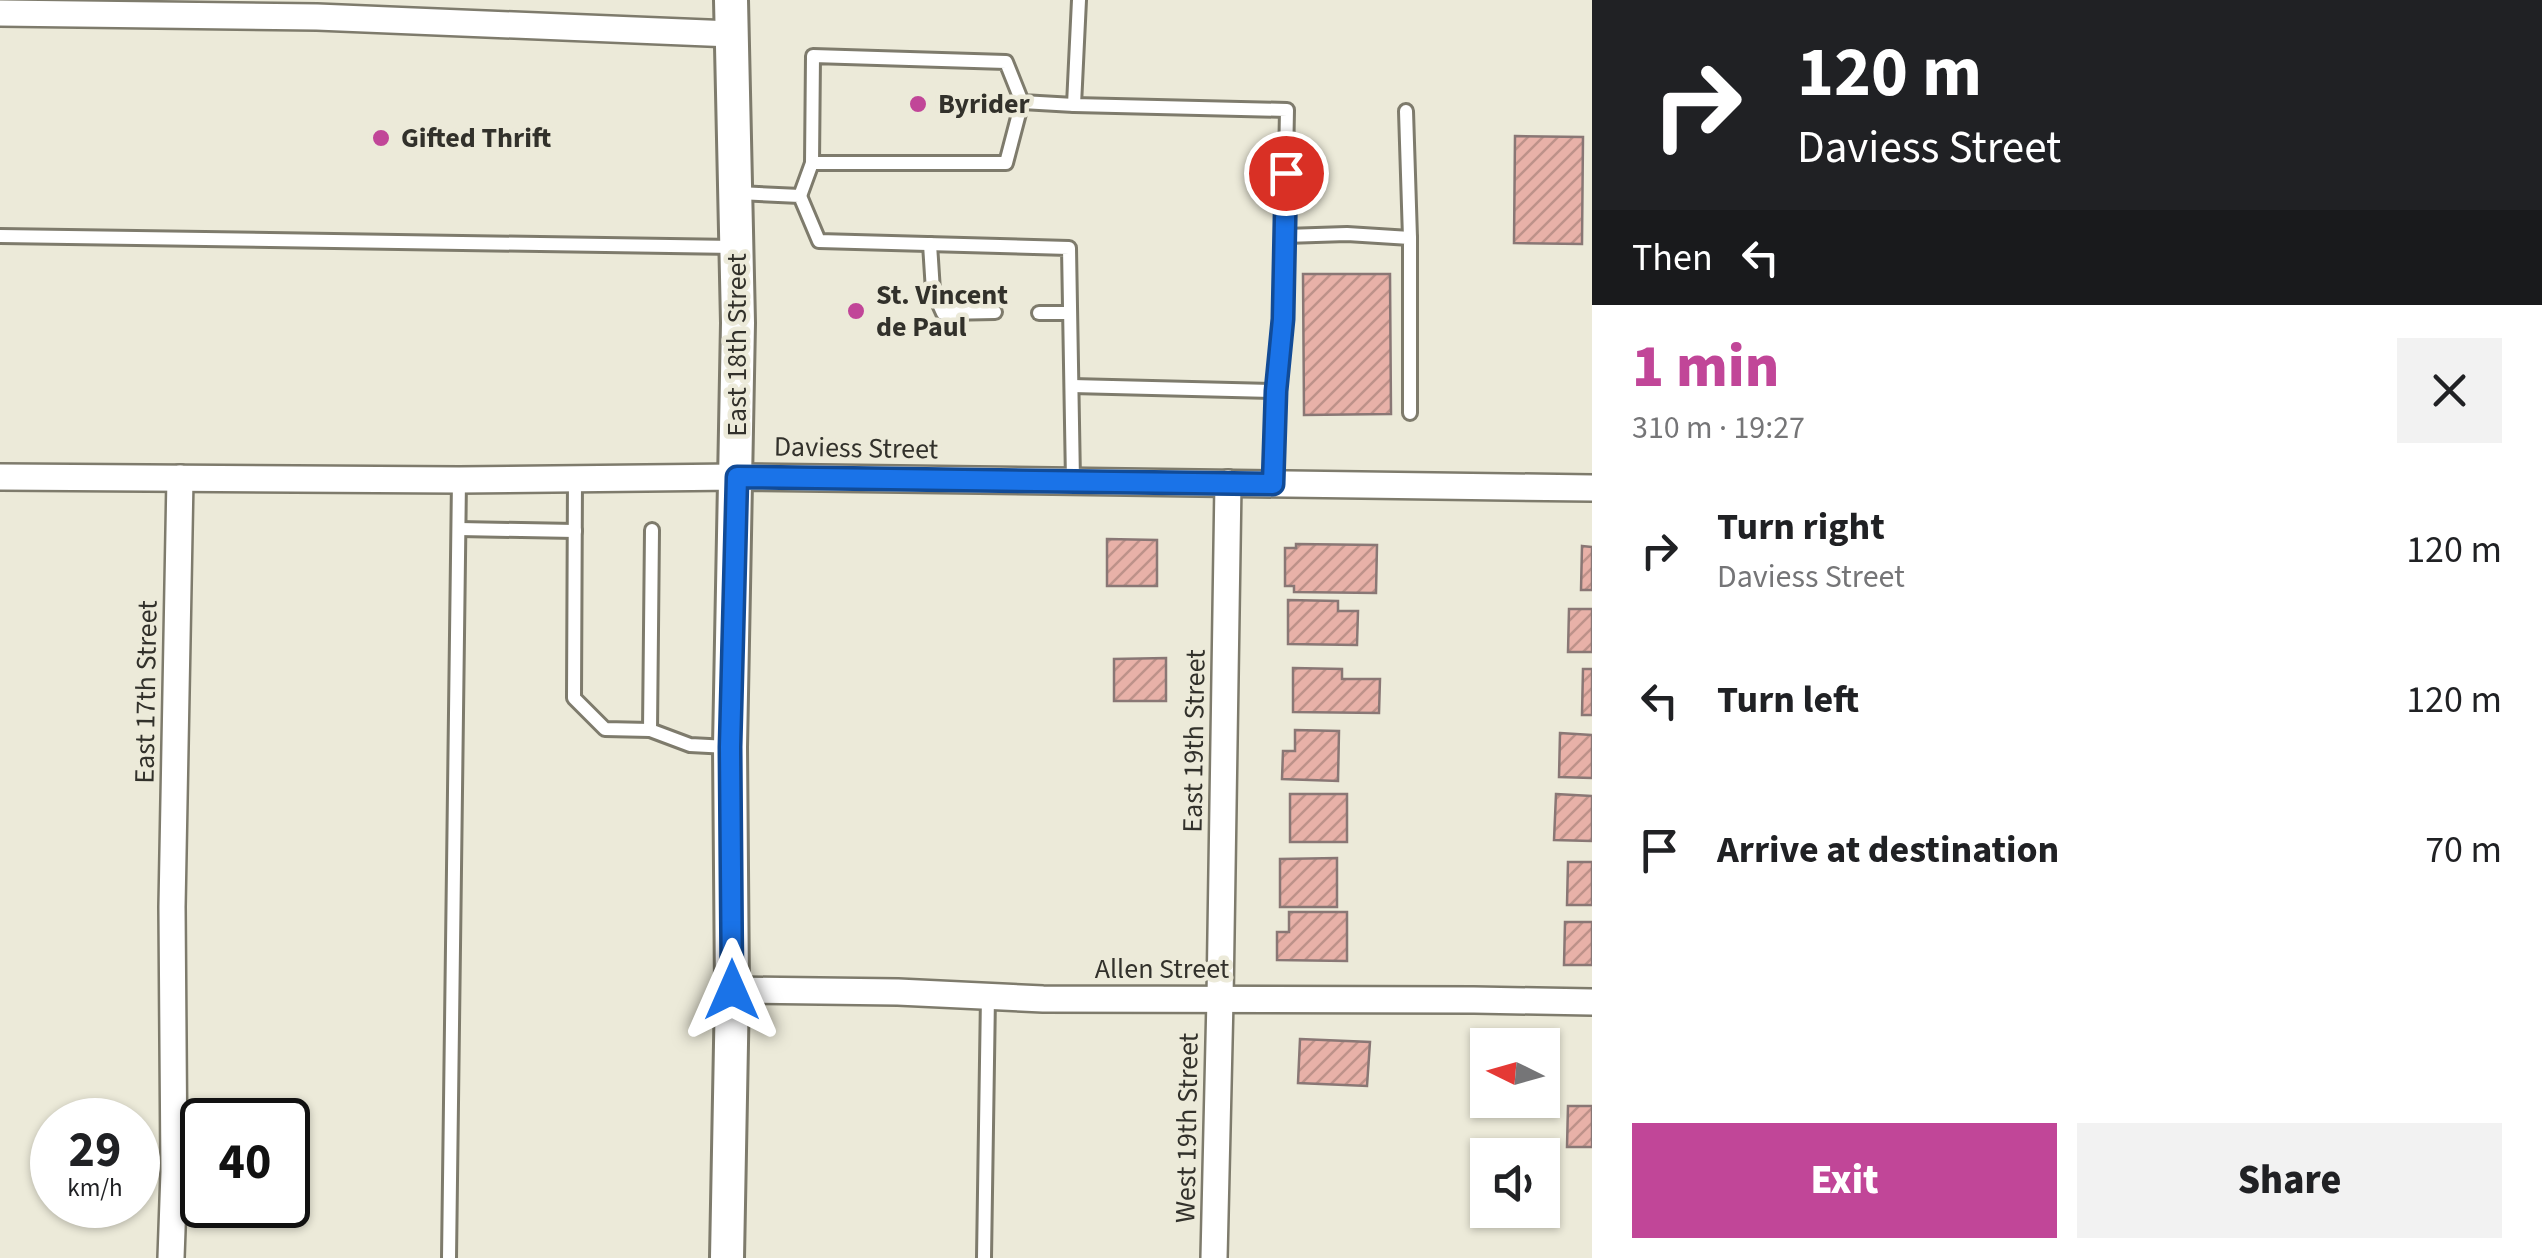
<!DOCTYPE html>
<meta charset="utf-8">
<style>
body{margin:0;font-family:"Source Sans 3",sans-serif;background:#f2f2f2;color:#202124;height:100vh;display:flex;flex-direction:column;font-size:38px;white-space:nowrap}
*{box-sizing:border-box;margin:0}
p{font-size:32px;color:#757577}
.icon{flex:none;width:55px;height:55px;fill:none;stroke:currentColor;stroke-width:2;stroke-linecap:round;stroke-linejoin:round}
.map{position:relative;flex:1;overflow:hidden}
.details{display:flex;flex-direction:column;background:#fff;width:950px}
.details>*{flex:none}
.banner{background:#202124;color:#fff;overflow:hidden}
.needle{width:65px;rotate:275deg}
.fabs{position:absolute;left:1470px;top:1028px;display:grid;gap:20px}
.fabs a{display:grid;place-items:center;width:90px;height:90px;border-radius:0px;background:#fff;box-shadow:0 2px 8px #0004;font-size:50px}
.speed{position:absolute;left:30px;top:1098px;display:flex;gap:20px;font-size:50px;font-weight:700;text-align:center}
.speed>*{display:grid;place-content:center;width:130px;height:130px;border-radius:50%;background:#fff;box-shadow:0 2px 8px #0004;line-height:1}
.speed small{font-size:25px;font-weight:400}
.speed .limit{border:5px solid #111;border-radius:15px;background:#fff;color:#111}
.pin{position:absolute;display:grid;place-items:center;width:85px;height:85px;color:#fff;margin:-42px;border:5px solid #fff;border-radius:50%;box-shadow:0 2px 10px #0007}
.me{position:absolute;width:110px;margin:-55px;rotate:0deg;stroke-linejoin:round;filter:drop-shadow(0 0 8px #0008)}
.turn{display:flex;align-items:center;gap:35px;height:210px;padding:0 40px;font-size:45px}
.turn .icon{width:130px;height:130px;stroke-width:2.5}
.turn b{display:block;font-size:70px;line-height:85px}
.then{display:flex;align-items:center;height:95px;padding:0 40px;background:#0003;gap:20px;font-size:38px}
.round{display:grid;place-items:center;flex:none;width:105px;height:105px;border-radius:0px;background:#f2f2f2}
.overview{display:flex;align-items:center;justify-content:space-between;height:170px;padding:0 40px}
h1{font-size:60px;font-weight:800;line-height:75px;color:#c14698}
.primary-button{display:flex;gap:20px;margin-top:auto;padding:20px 40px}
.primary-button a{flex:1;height:115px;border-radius:0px;background:#c14698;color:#fff;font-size:40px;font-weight:800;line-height:115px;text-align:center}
.primary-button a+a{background:#f2f2f2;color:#202124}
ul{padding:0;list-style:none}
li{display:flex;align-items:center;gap:30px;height:150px;padding:0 40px}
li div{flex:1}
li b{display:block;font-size:38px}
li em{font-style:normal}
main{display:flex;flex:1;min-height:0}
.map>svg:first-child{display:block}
</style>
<main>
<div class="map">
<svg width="1592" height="1258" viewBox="0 0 1592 1258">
<defs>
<pattern id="building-hatch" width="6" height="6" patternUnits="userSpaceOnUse" patternTransform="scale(2.5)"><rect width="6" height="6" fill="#e8b1a8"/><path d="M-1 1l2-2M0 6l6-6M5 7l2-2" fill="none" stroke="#bd9189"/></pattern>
</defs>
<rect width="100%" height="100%" fill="#ecead9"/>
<g fill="url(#building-hatch)" stroke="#897775" stroke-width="2.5">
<polygon points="1515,136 1583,137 1582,244 1514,243"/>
<polygon points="1303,274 1390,274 1391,414 1304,415"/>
<polygon points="1107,539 1157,540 1157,586 1107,586"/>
<polygon points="1296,544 1377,545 1376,593 1294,592 1294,586 1285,586 1285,548 1296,548"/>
<polygon points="1582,546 1592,547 1592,590 1581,590"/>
<polygon points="1288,600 1338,601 1338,611 1358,611 1357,645 1288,644"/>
<polygon points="1569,609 1592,609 1592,652 1568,652"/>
<polygon points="1166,658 1166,701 1114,701 1114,659"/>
<polygon points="1293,668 1342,669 1342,679 1380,679 1379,713 1293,712"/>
<polygon points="1583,669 1592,669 1592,715 1582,715"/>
<polygon points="1295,730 1339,731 1338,781 1282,779 1283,751 1295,751"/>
<polygon points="1560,733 1592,735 1592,778 1559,777"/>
<rect x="1290" y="794" width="57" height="48"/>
<polygon points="1556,794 1592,796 1592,841 1554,840"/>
<polygon points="1337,858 1337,907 1280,907 1280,859"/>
<polygon points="1568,862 1592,862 1592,905 1567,905"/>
<polygon points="1289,912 1347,912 1347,961 1277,960 1277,932 1289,932"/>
<polygon points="1565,922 1592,922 1592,965 1564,965"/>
<polygon points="1300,1039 1370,1042 1367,1086 1298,1083"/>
<polygon points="1568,1106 1592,1106 1592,1147 1567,1147"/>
</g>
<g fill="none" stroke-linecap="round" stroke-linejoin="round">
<defs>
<g id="service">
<polyline points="1079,0 1074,105 1287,110 1283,319 1275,391"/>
<polyline points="1406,111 1410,238"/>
<polyline points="812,163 1006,163 1022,102"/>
<polyline points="738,193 800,196 819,241 1069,248 1073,481"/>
<polyline points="800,196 812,163 813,56 1006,62 1022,102 1074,105"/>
<polyline points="0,236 735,247"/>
<polyline points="1285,236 1347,234 1410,238 1410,413"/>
<polyline points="930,244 933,291 943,313 995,312"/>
<polyline points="1039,313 1070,313"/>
<polyline points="1072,386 1275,391 1273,484"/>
<polyline points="575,479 574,698 605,729 650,730 690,745 728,747"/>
<polyline points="459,529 575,531"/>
<polyline points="650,730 652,530"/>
<polyline points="449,1258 459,480"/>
<polyline points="984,1258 988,996"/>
</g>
<g id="minor">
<polyline points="0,13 317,17 732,34"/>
<polyline points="0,477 459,480 737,477 1592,488"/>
<polyline points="732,990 898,992 1043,999 1474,1000 1592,1002"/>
<polyline points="171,1258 174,1172 172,907 180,478"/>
<polyline points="1214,1258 1220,999 1228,483"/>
</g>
<polyline id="tertiary" points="727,1258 732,990 730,747 738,323 731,0"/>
</defs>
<use href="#service" stroke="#7e7b6c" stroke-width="18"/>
<use href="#minor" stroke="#7e7b6c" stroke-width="30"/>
<use href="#tertiary" stroke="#7e7b6c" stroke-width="38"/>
<use href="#service" stroke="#fff" stroke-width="12"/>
<use href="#minor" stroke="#fff" stroke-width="25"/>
<use href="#tertiary" stroke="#fff" stroke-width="32"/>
</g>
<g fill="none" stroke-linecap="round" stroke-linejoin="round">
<defs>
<polyline id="route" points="732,990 730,747 737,477 1273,484 1276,391 1283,319 1286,173"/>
</defs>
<use href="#route" stroke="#114b97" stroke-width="25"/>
<use href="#route" stroke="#1a73e8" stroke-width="18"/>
</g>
<g fill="#c14698" stroke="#ecead9" stroke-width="4">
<circle cx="918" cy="104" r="10"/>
<circle cx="381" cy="138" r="10"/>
<circle cx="856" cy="311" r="10"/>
</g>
<g text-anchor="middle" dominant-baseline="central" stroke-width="9" stroke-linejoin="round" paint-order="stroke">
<g font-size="28" font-weight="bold" fill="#32312b" stroke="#ecead9" text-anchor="start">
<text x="938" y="104">Byrider</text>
<text x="401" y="138">Gifted Thrift</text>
<text x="876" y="295">St. Vincent<tspan x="876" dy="32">de Paul</tspan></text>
</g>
<g font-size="28" fill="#32312b" stroke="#ecead9">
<text transform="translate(737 345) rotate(-90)">East 18th Street</text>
<text transform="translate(856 448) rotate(1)">Daviess Street</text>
<text transform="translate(146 692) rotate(-89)">East 17th Street</text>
<text transform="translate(1194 741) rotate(-89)">East 19th Street</text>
<text x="1162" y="969">Allen Street</text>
<text transform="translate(1187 1128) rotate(-89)">West 19th Street</text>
</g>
</g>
</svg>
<div class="fabs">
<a><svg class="needle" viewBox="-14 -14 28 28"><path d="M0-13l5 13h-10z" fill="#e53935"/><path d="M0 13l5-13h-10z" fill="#757577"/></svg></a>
<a><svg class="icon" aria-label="sound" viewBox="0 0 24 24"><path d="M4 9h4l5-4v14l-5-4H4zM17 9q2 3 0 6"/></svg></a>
</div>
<div class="speed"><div>29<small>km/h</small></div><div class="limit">40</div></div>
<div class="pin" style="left:1286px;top:173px;background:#d93025"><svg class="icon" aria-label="arrive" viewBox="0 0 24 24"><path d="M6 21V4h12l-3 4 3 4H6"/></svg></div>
<svg class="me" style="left:732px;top:990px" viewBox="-20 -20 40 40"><path d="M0-17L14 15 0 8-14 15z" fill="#1a73e8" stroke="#fff" stroke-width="4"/></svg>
</div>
<section class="details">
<div class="banner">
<div class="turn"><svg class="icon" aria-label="right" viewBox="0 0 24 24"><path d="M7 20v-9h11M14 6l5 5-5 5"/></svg><div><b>120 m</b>Daviess Street</div></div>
<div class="then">Then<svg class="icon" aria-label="left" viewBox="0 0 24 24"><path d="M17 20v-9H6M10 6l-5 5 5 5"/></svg></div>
</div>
<div class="overview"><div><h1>1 min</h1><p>310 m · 19:27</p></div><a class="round"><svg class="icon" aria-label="close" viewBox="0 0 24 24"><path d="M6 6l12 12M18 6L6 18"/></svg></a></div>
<ul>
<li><svg class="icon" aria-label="right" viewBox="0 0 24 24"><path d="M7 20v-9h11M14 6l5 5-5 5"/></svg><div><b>Turn right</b><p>Daviess Street</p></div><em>120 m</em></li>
<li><svg class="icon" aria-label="left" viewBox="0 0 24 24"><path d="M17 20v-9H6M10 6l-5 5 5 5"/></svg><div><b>Turn left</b></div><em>120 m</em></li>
<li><svg class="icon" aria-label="arrive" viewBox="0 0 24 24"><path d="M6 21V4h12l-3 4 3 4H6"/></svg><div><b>Arrive at destination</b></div><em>70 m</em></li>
</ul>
<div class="primary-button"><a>Exit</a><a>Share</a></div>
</section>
</main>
